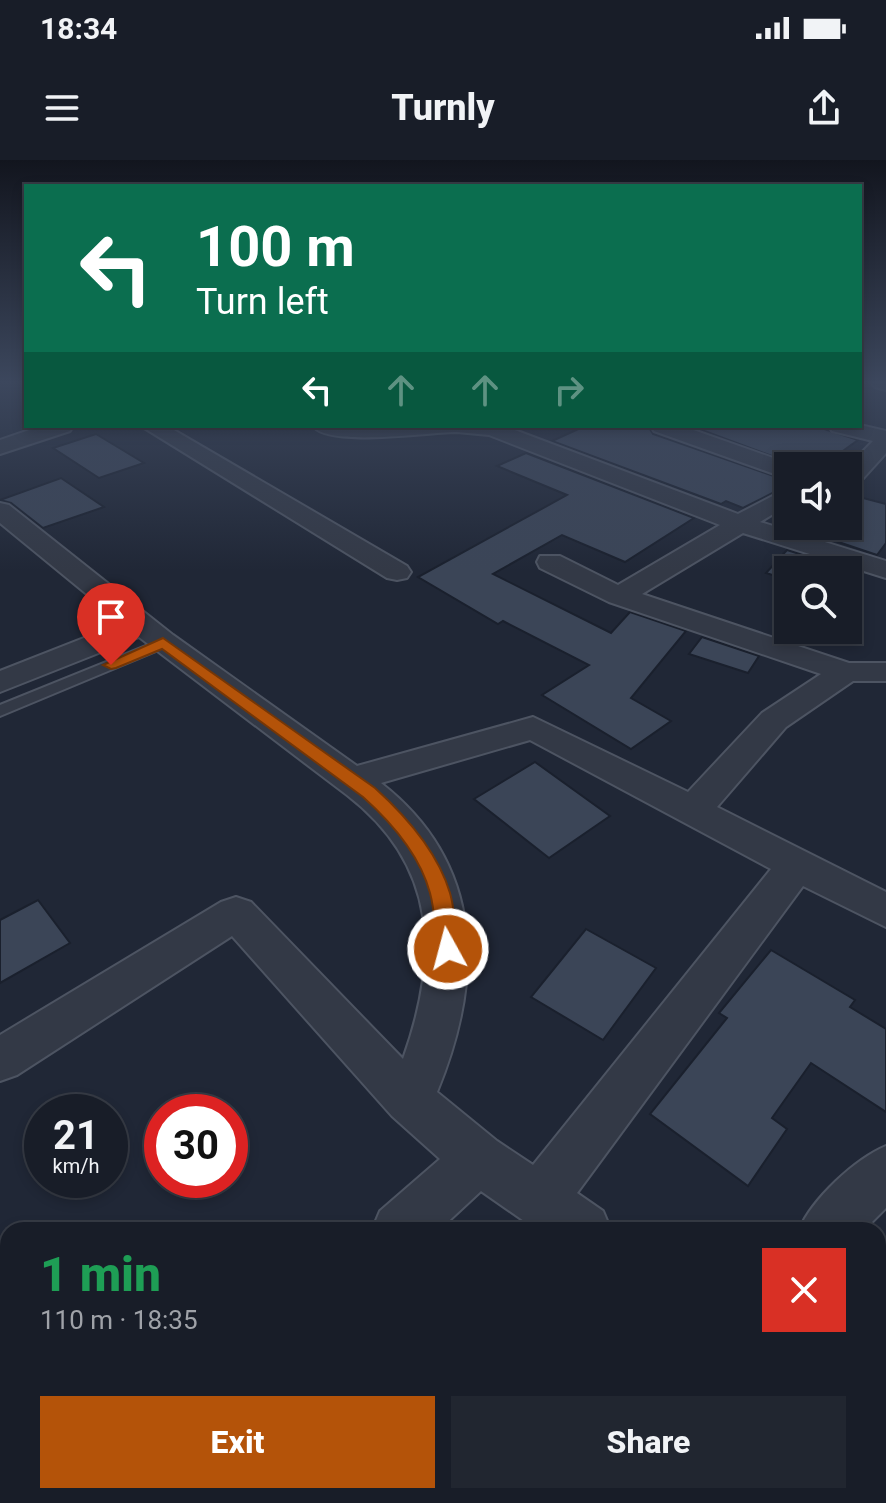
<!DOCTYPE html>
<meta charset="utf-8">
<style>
body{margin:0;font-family:Roboto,sans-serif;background:#212630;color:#f1f3f6;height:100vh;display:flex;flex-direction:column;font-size:30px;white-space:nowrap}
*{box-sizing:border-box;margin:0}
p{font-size:26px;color:#9fa2a8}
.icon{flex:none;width:44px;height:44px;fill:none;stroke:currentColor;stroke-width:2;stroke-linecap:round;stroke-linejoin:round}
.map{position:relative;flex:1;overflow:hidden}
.details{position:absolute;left:0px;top:1062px;width:886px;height:282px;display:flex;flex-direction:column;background:#181d28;border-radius:24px 24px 0 0;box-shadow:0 4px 12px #0003,0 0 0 2px #363b45}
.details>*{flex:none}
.guide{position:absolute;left:24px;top:24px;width:838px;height:244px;border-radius:0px;box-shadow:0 4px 12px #0003,0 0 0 2px #363b45;background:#0b6e4f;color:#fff;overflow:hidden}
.fabs{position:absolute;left:774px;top:292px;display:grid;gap:16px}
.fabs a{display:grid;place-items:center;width:88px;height:88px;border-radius:0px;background:#181d28;box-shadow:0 4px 12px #0003,0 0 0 2px #363b45;font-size:40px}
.speed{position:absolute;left:24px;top:934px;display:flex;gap:16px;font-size:40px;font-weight:700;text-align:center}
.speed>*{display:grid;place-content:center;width:104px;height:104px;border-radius:50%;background:#181d28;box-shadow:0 4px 12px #0003,0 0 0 2px #363b45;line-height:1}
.speed small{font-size:20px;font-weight:400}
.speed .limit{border:12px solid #d22;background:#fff;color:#111}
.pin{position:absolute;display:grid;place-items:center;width:68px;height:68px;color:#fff;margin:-82px -34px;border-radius:50% 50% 50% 0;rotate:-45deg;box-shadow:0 0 8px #0007}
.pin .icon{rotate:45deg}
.me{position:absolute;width:88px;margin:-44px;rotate:353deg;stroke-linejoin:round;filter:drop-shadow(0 0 6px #0008)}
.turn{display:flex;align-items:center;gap:28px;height:168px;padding:0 40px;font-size:36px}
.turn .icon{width:104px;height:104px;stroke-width:2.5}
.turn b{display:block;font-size:56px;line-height:68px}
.lanes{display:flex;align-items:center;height:76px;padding:0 40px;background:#0003;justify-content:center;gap:40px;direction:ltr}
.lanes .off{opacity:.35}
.round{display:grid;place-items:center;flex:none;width:84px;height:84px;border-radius:0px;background:#212630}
.overview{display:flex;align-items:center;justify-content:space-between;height:136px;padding:0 40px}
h1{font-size:48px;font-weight:800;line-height:60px;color:#1e9e55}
.action{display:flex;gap:16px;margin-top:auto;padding:16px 40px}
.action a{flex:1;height:92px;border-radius:0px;background:#b45309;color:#fff;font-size:32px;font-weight:800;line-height:92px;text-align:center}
.action a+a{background:#212630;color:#f1f3f6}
.status{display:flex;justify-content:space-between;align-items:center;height:56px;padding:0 40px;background:#181d28;direction:ltr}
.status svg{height:22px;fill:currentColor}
header{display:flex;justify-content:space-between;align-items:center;height:104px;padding:0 40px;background:#181d28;font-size:36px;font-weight:800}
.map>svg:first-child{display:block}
</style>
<div class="status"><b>18:34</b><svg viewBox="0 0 49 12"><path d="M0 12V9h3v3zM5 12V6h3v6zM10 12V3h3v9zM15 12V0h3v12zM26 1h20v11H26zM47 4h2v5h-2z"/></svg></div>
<header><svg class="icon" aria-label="menu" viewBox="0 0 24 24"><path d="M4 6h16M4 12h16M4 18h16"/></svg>Turnly<svg class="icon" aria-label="share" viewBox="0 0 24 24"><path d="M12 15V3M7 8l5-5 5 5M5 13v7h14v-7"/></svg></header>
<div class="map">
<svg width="886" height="1343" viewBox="0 0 886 1343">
<rect width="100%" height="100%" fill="#202736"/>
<g fill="#3b4557" stroke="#1a202d" stroke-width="2">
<polygon points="585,266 648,266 653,274 788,321 788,325 743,348 726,341 721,344 552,281"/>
<polygon points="691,266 815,266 858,280 822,306 799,306"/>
<polygon points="96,274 144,303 99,318 53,288"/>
<polygon points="526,293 694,358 625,402 562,375 493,414 611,473 630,452 686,471 631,538 671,561 631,589 542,535 589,505 503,461 498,464 418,417 567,335 497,306"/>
<polygon points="61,318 104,347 43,368 11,343 0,340"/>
<polygon points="848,334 886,344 886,383 877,395 791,366 848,366"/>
<polygon points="787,390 862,414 848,430 848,410 788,410 788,420 766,413"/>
<polygon points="702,477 759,496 748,513 689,494"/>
<polygon points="535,602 610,656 549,698 474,639"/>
<polygon points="38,740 70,783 0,823 0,760"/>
<polygon points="586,769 656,808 603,880 531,837"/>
<polygon points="771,790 855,840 850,847 886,869 886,952 811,903 772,958 787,969 748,1026 650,954 727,858 719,853"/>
</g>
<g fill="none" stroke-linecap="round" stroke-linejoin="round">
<defs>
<polygon id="lane" points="163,479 168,480 168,486 0,556 0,545"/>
<g id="street">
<polygon points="872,223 886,223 886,230 875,227"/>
<polygon points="860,265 886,271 886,293 858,324 850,326 848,307 873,281 832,271 829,266"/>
<polygon points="41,266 73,266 70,271 0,294 0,280"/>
<polygon points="141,266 167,266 407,406 411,412 407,418 397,420 387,418"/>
<path d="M504 266 738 354 788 328V345L760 362 886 401V418L743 373 642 434 849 503H886V521H853L786 567 717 647 886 732V767L803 726 577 1033 603 1051 611 1070H537L481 1031 439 1070H372L380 1051 440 999 392 956 232 776 17 915 0 921V875L221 742 236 737 251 742 403 899C439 798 439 706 347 635L139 477 0 532V511L122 463 0 363V343L9 345 173 475 357 606 533 557 688 632 762 553 821 514 609 442 540 408 537 402 540 396H560L618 425 720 365 489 275C478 274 467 273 457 272 430 272 331 287 314 267ZM530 580 771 709 533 1005 497 981 437 932C483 820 486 705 381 623Z"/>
<polygon points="651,266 682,266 796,306 788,306 788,318 780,316 654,271"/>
<path d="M886 986V1048L864 1070H799C812 1039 855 999 886 986Z"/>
<polygon points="878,1236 886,1239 886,1343 852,1343 849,1336 878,1336"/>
<polygon points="61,1336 132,1336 129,1343 58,1343"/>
</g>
</defs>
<use href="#lane" stroke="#4d5462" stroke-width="4"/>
<use href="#street" stroke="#4d5462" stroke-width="4"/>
<use href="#lane" fill="#333946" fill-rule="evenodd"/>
<use href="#street" fill="#333946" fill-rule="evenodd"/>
</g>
<linearGradient id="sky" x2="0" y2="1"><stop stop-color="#12151e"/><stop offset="0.54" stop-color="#3c475d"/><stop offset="1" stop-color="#3c475d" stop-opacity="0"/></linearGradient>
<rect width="886" height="411" fill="url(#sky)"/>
<path fill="#b45309" stroke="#753606" stroke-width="2" d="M163 478 375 628C406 656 438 693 450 733 455 751 456 771 458 789L455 794 448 797 441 794 438 789C435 771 435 751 430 733 420 696 391 662 363 637L162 489 116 508 111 509 103 505Z"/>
</svg>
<div class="fabs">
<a><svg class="icon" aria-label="sound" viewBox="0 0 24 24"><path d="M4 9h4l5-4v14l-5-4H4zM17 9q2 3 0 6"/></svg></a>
<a><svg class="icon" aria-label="search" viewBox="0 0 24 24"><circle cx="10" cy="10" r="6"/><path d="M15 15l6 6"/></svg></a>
</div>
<div class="speed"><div>21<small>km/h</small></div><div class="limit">30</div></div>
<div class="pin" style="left:111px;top:505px;background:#d93025"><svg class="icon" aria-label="arrive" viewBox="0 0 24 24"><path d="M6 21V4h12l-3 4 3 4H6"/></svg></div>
<svg class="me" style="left:448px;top:789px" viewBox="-20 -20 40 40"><circle r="17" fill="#b45309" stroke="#fff" stroke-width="3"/><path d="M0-11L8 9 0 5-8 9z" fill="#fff"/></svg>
<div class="guide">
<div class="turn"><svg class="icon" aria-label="left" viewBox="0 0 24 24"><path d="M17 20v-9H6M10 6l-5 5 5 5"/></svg><div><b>100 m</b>Turn left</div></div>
<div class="lanes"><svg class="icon" aria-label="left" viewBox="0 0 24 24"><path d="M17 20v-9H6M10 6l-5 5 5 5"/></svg><svg class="icon off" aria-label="ahead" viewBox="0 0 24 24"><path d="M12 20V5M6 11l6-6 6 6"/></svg><svg class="icon off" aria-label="ahead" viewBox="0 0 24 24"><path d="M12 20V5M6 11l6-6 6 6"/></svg><svg class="icon off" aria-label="right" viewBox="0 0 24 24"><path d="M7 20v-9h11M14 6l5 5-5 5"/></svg></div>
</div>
<section class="details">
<div class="overview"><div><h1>1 min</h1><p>110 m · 18:35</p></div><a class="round" style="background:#d93025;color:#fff"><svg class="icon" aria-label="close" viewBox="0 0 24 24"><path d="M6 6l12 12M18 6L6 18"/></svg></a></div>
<div class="action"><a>Exit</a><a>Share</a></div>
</section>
</div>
